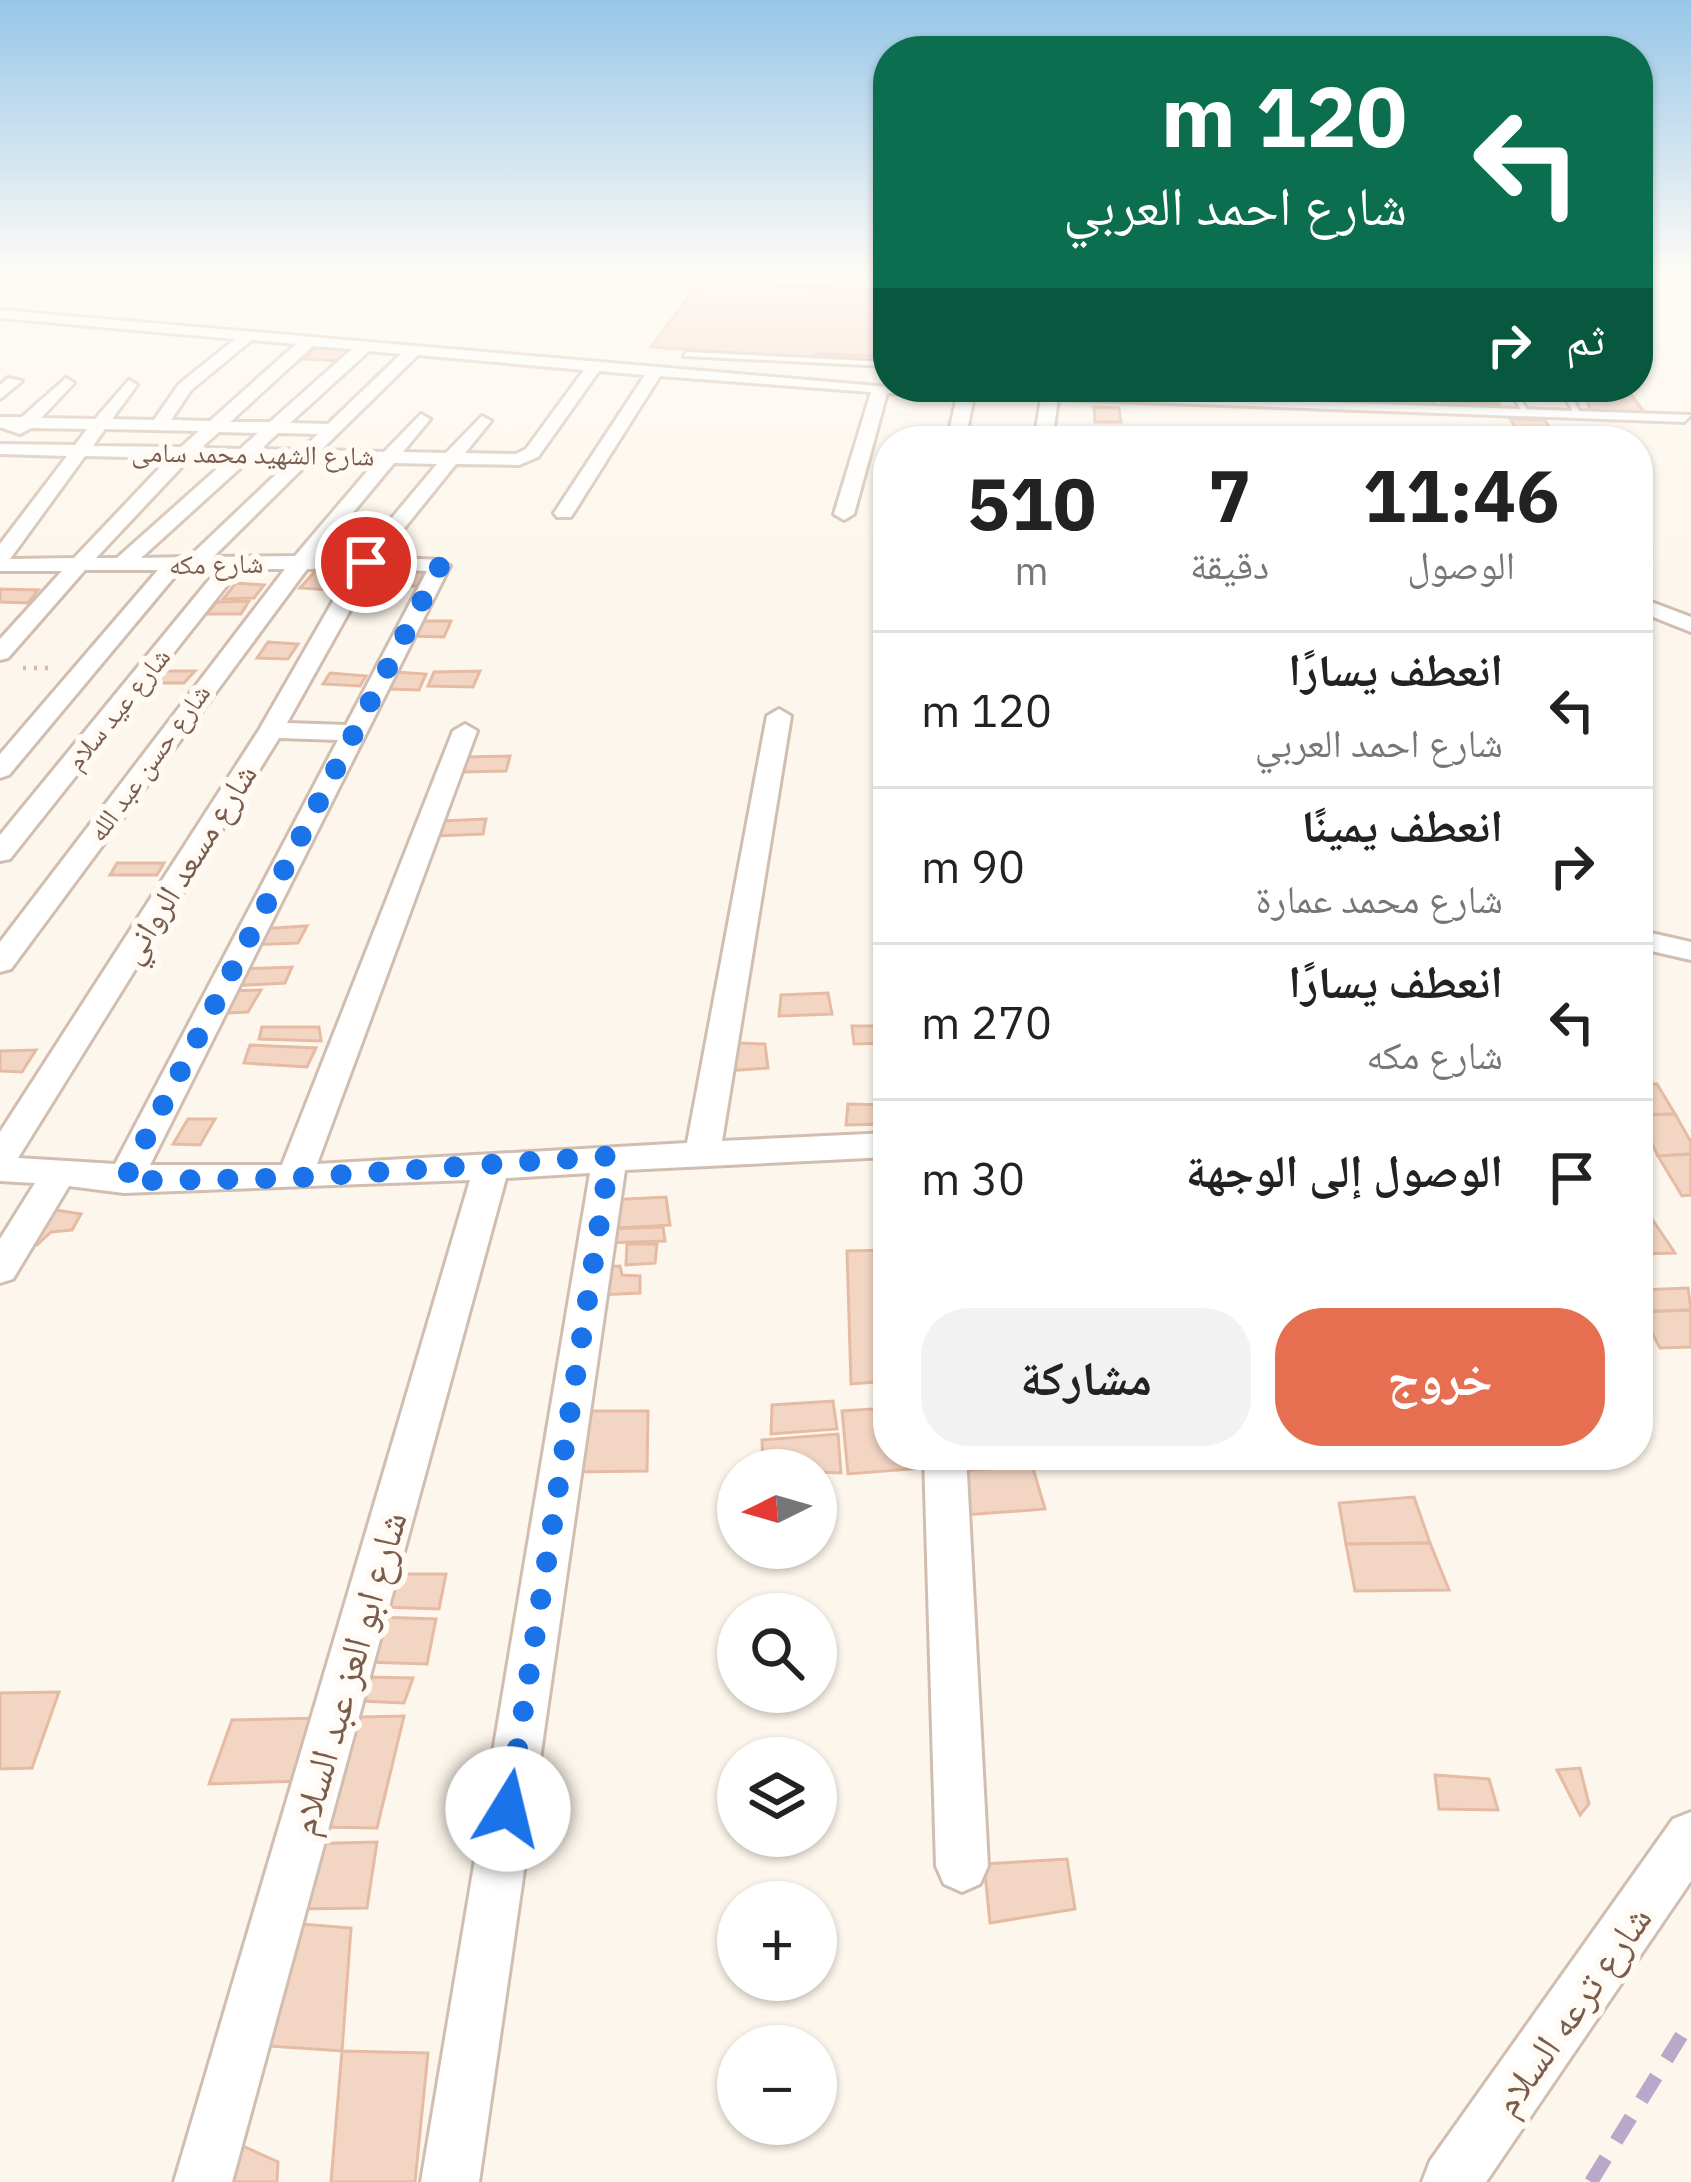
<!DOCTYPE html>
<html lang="ar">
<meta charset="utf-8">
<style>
body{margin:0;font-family:"IBM Plex Sans","Noto Naskh Arabic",sans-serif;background:#f2f2f2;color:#222;direction:rtl;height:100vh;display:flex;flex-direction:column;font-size:45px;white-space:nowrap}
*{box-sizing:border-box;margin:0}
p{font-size:39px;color:#767676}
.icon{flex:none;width:66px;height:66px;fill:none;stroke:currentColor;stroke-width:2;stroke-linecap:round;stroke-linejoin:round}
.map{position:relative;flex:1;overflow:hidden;direction:ltr}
.side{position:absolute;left:873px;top:426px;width:780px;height:1044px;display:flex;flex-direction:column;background:#fff;border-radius:48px;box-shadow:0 3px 9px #0004;direction:rtl}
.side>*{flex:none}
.guide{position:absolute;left:873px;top:36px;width:780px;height:366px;border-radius:48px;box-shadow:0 3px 9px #0004;direction:rtl;background:#0b6e4f;color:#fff;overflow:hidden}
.needle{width:78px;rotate:265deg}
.tools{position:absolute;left:717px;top:1449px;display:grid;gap:24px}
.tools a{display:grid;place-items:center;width:120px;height:120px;border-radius:50%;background:#fff;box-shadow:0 3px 9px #0004;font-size:60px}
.pin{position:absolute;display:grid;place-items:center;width:102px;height:102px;color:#fff;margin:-51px;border:6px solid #fff;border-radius:50%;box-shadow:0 3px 12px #0007}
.me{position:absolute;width:132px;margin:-66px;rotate:9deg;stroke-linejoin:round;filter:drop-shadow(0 0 9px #0008)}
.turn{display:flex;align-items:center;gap:42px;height:252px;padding:0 48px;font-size:54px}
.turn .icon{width:156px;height:156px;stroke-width:2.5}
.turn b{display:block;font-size:84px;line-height:102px}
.then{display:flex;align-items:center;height:114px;padding:0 48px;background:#0003;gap:24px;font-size:45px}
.eta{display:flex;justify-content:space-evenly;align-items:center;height:204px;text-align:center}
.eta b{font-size:72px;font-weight:700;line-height:84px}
.primary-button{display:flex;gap:24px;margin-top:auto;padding:24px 48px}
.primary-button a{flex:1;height:138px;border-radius:48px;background:#e76f51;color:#fff;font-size:48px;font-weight:700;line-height:138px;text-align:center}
.primary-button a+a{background:#f2f2f2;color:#222}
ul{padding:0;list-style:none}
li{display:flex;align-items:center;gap:36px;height:156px;padding:0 48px;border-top:3px solid #e0e0e0}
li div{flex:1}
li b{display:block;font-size:45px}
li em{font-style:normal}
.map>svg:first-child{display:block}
</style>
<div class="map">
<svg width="1691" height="2182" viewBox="0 0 1691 2182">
<rect width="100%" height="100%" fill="#fdf6ec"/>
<g fill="#f3d5c3" stroke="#e6bba3" stroke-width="3">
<polygon points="296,273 444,273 428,283 291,276"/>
<polygon points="700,282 888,290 888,357 816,354 813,359 651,347"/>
<polygon points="318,346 355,348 340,361 304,359"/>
<polygon points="1385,387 1429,387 1436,407 1390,405"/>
<polygon points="1435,387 1491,387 1499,404 1442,402"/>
<polygon points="1596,387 1626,388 1645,413 1590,411 1587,398 1606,401"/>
<polygon points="1094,407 1119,408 1121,422 1095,422"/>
<polygon points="1510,419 1545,420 1557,441 1525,441"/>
<polygon points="318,568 346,571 332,590 300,588"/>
<polygon points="416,571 427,572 419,586 383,586 387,577 412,579"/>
<polygon points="236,583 264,585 254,598 223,599"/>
<polygon points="0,589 38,590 28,603 0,602"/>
<polygon points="249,601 241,614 206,614 217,602"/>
<polygon points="420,621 451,621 444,637 412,636"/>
<polygon points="268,642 298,644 288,659 257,658"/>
<polygon points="161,671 195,671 184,683 151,683"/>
<polygon points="480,671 473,687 428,686 434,672"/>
<polygon points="396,672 426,674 419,690 389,689"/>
<polygon points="330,673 366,676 360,686 323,684"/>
<polygon points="510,756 506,771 462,772 466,757"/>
<polygon points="486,819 483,834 436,836 440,821"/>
<polygon points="117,863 164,863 157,875 110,875"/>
<polygon points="307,926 298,943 249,945 258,929"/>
<polygon points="292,967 285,983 230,986 237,969"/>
<polygon points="261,990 248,1012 228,1013 222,991"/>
<polygon points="828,993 832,1014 779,1016 781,995"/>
<polygon points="852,1026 888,1026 888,1043 854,1044"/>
<polygon points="262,1027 319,1027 321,1041 259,1039"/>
<polygon points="715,1042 765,1044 768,1068 726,1071"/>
<polygon points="250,1045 316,1048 307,1067 244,1063"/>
<polygon points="36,1050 22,1072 0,1071 0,1051"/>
<polygon points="1638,1084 1657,1084 1675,1114 1638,1115"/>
<polygon points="848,1104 888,1105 888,1124 846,1125"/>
<polygon points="1675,1114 1691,1142 1691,1154 1658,1156 1638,1115"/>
<polygon points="188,1119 215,1119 200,1145 173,1144"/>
<polygon points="1691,1154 1691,1195 1682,1196 1658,1156"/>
<polygon points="666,1197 670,1225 604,1229 608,1200"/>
<polygon points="49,1209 81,1214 72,1230 51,1232 37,1245 28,1241"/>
<polygon points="1652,1219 1675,1253 1638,1254 1638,1221"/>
<polygon points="663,1227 665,1241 603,1243 604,1229"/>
<polygon points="627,1244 657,1244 655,1263 626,1265"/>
<polygon points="888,1250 888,1381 851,1384 847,1251"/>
<polygon points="620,1266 622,1275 640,1276 640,1293 598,1295 601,1267"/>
<polygon points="1688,1288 1691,1310 1641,1312 1638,1306 1638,1290"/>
<polygon points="1691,1310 1691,1347 1660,1348 1641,1312"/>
<polygon points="833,1401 837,1429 771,1434 772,1405"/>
<polygon points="888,1408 888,1455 922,1455 924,1468 848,1474 842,1411"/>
<polygon points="580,1411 648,1411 647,1471 573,1472"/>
<polygon points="838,1434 841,1473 763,1470 762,1440"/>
<polygon points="968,1455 1044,1455 1044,1456 969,1463"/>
<polygon points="1032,1465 1045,1509 964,1515 958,1471"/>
<polygon points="1414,1497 1430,1543 1346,1544 1339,1503"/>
<polygon points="1430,1543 1449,1590 1355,1591 1346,1544"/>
<polygon points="388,1574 446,1574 439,1609 384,1607"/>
<polygon points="378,1617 436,1619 427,1664 365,1662"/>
<polygon points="362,1677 413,1678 404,1703 359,1701"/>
<polygon points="59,1692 32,1768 0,1769 0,1693"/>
<polygon points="404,1716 377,1828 318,1827 327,1773 361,1717"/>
<polygon points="321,1718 305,1781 209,1784 232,1720"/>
<polygon points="1580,1768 1589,1804 1580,1815 1557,1770"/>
<polygon points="1435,1775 1489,1779 1498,1810 1439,1809"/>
<polygon points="377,1842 367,1908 295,1909 299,1844"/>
<polygon points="1067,1859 1075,1909 990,1923 984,1864"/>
<polygon points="277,1922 351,1928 342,2051 254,2045"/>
<polygon points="342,2051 428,2053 415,2182 331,2182"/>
<polygon points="243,2146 278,2162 277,2182 186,2182 194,2147"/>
</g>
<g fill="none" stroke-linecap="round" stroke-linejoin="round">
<defs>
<g id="service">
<polygon points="687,352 888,362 888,366 684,356"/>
<polygon points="1560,387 1568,387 1581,416 1575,416"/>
<polygon points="1508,388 1514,388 1529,413 1523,413"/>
</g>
<g id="minor">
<path d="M0 310 888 387 1691 415 1684 422 1058 399 1052 441H1034L1041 399 974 396 965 441H947L957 396 887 393 854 514 844 520 834 514 871 392 660 376 571 517H557L554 513 645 375 599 371 538 457 519 465 456 464 381 557 440 560 450 566 150 1165H282L453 731 465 724 477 731 317 1164 687 1143 767 716 779 709 791 716 722 1141 888 1133V1157L625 1170 479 2182H421L590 1173 506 1178 232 2182H174L470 1180 124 1193 69 1186 13 1279 0 1283V1239L35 1183 0 1181V1132L259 730 352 568 307 569 11 969 0 972V942L285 569H240L10 859 0 861V835L218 569 180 570 9 775 0 778V754L158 570H85L8 658 0 660V639L62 571H0V544L67 456 0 454V444L75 445 87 429 31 428 20 434 0 427V417H22L66 378 74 383 41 418 95 419 129 380 137 385 112 419 154 420 179 384 235 339 0 318ZM252 340 296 344 210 421 171 420 191 390ZM313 346 352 349 270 422H230ZM369 351 401 354 328 424 290 423ZM418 355 584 370 526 449 516 454 465 453 491 421 482 416 446 453 403 452 430 419 421 414 384 452 321 450ZM105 429 199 431 181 447 93 446ZM219 432 258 433 240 449 201 448ZM278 433 318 434 301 450 261 449ZM85 456 169 458 74 558 10 559ZM190 458 228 459 117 558H96ZM249 460 290 461 189 557 141 558ZM310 461 375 462 295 556 213 557ZM394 463 437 464 360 556H317ZM373 569 427 571 346 725 287 723ZM279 738 338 740 115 1164 18 1158Z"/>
<polygon points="8,378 22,381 0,399 0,385"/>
<polygon points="1638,597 1691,617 1691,632 1638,611"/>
<polygon points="1638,930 1691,942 1691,960 1638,948"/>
<polygon points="924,1455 966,1455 988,1866 980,1884 962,1892 944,1884 936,1866"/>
<polygon points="1691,1812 1691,1881 1486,2182 1422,2182 1430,2161 1673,1819"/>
</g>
</defs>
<use href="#service" stroke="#d1beb0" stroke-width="6"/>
<use href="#minor" stroke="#d1beb0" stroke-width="6"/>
<polyline stroke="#d9b8a5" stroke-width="4.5" stroke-dasharray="3 8" stroke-linecap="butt" points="23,668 52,668"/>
<use href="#service" fill="#fff" fill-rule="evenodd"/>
<use href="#minor" fill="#fff" fill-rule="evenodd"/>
<polyline stroke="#b9a8c9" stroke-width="14" stroke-dasharray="28 20" stroke-linecap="butt" points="1591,2182 1691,2020"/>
</g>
<linearGradient id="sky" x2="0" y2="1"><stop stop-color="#97c7e8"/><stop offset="0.47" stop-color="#fefbf6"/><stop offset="1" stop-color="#fefbf6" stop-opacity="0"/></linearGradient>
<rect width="1691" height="578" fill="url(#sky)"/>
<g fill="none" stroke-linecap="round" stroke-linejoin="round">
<polyline stroke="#1a73e8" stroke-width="21" stroke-dasharray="0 37.8" points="366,562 440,566 124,1181 293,1178 610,1156 508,1809"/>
</g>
<g text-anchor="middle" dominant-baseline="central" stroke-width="12" stroke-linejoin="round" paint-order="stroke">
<g font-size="27" fill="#7a5c4d" stroke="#fffaf3">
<text transform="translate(253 453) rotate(1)">شارع الشهيد محمد سامى</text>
<text transform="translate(216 563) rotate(-1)">شارع مكه</text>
<text transform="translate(117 708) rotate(-51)">شارع عيد سلام</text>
<text transform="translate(148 762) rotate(-54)">شارع حسن عبد الله</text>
</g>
<g font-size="33" fill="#7a5c4d" stroke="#fffaf3">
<text transform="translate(187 863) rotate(-58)">شارع مسعد الرواني</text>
</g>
<g font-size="39" fill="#7a5c4d" stroke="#fffaf3">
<text transform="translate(347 1673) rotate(-74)">شارع ابو العز عبد السلام</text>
<text transform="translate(1571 2010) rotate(-55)">شارع ترعه السلام</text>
</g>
</g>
</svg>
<div class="tools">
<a><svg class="needle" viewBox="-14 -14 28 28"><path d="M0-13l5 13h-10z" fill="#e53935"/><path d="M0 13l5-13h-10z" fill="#767676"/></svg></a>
<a><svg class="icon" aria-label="search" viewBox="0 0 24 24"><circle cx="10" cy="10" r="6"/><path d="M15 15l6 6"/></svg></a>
<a><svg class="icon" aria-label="layers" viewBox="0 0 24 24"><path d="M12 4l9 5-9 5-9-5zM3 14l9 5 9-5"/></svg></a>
<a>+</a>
<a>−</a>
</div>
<div class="pin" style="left:366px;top:562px;background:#d93025"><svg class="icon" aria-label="arrive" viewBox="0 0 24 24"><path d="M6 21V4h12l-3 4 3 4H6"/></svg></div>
<svg class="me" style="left:508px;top:1809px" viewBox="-20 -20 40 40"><circle r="19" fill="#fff"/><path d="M0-13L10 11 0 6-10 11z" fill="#1a73e8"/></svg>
<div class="guide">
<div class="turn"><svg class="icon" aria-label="left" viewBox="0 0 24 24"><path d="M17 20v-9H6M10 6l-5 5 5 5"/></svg><div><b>120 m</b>شارع احمد العربي</div></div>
<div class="then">ثم<svg class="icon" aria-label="right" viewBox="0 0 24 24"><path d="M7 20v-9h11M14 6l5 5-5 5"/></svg></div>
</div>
<section class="side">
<div class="eta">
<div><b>11:46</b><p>الوصول</p></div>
<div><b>7</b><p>دقيقة</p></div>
<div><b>510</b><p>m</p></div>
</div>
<ul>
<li><svg class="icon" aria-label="left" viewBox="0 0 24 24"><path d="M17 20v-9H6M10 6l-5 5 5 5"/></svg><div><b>انعطف يسارًا</b><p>شارع احمد العربي</p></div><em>120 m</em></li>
<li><svg class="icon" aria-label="right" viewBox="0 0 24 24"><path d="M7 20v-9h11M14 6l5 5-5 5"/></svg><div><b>انعطف يمينًا</b><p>شارع محمد عمارة</p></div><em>90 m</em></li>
<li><svg class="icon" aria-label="left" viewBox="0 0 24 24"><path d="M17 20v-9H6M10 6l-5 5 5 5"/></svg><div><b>انعطف يسارًا</b><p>شارع مكه</p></div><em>270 m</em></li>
<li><svg class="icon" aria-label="arrive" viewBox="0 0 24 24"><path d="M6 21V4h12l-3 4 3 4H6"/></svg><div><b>الوصول إلى الوجهة</b></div><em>30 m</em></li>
</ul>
<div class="primary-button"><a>خروج</a><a>مشاركة</a></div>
</section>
</div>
